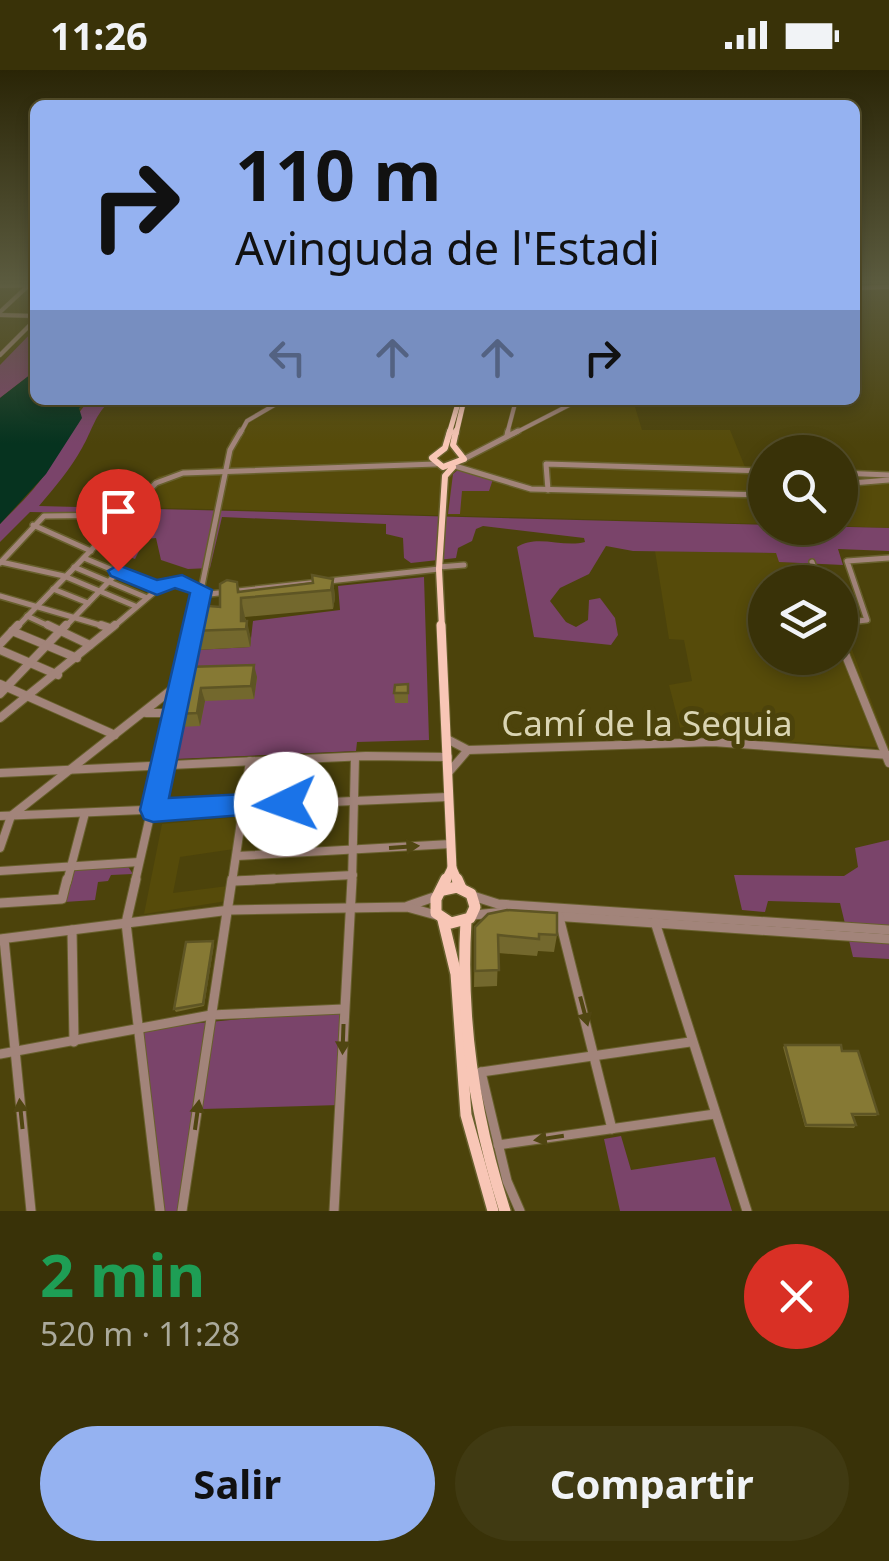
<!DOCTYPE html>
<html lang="es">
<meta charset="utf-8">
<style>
body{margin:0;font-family:"Noto Sans",sans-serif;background:#403a12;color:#f1f3f6;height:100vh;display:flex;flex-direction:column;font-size:38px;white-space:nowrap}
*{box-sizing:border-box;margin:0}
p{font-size:32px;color:#abaa9c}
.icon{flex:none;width:55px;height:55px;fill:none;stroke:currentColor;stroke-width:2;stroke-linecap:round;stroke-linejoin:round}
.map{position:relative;height:1141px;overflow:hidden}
.details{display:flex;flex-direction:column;background:#393208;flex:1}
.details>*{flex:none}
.guide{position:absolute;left:30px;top:30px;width:830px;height:305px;border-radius:15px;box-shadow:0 5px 15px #0003,0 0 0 2px #534d29;background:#95b2f1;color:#111;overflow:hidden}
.fabs{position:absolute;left:748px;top:365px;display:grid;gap:20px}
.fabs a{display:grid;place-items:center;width:110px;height:110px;border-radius:50%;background:#393208;box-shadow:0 5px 15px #0003,0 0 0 2px #534d29;font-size:50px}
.pin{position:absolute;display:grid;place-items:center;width:85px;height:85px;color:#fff;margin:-102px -42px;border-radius:50% 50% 50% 0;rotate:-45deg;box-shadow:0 0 10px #0007}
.pin .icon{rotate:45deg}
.me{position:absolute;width:110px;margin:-55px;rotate:267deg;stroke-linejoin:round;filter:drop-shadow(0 0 8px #0008)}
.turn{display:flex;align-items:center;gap:35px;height:210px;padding:0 40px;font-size:45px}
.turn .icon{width:130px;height:130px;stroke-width:2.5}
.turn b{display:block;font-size:70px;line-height:85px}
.lanes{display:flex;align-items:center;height:95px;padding:0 40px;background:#0003;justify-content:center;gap:50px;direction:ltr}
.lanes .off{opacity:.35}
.round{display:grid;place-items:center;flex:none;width:105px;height:105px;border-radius:52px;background:#403a12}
.head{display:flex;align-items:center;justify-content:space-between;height:170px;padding:0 40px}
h1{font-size:60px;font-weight:700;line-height:75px;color:#1e9e55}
.action{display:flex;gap:20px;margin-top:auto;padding:20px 40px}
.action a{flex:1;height:115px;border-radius:60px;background:#95b2f1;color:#111;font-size:40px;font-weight:700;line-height:115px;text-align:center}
.action a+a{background:#403a12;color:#f1f3f6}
.status{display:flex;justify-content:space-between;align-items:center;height:70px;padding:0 50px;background:#393208;direction:ltr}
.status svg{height:28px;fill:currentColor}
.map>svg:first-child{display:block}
</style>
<div class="status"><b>11:26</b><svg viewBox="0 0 49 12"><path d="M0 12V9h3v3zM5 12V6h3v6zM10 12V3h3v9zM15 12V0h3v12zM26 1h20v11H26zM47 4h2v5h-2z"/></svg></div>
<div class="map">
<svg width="889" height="1141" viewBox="0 0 889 1141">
<rect width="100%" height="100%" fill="#4c430b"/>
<g fill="#564b0a">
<polygon points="263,330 633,330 642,360 730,360 747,402 765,403 765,454 130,437 158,406 223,396 231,367 263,337"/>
<polygon points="840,405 889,406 889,458 840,456"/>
<polygon points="655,481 776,483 780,492 818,494 826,512 765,512 765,588 840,588 840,548 889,678 682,665 669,615 692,611 684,570 669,569"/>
<polygon points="238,747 234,779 180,787 173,823 228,816 227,831 144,844 162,754"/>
</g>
<g fill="#7a446a">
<polygon points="35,259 29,287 35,276 35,301 0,328 0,295"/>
<path d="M90 330H111C95 344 92 361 82 378 70 400 54 418 39 436L889 458V481L838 479 843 495 779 492 776 483 633 481 606 476 589 504 560 518 550 531 566 552 576 557 588 550 589 530 600 528 615 548 618 565 611 575 534 567 517 477C537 464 563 478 585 472L584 468 483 456 476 459 472 471 458 478 456 488 411 493 404 488 403 468 386 464V454L222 447 210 498 188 499 161 490 156 468 145 469 135 489 127 486 138 444 30 442 0 472V454C17 437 36 419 49 398 63 376 73 345 90 330Z"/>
<polygon points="459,399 493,409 489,421 462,421 460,444 448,444 453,404"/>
<polygon points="424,507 429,670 357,672 356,681 174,689 196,580 250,577 253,551 340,540 338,516"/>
<polygon points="889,770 889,889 853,887 840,833 768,831 765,842 742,840 734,805 844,806 858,797 855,778"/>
<polygon points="127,795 133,804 111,805 108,811 98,812 95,830 64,832 74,798"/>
<polygon points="344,939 340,1035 202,1039 208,972 182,1141 160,1141 139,959"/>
<polygon points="621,1066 631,1100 715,1087 732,1141 620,1141 604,1069"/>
</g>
<polygon fill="#06331f" points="35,301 35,330 90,332 79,338 82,348 46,404 0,454 0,328"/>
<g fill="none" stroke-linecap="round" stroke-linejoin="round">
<defs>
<g id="minor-far3">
<polyline points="0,216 35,215"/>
<polyline points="855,218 889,217"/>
<polyline points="0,242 29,215"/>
<polyline points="0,245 35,246"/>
<polyline points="0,285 35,250"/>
<polyline points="240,364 247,351 283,330"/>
<polyline points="507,364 516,330"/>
<polyline points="513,364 579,330"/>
</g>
<g id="minor-far2">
<polyline points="507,365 508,361"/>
<polyline points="464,389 518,361"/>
<polyline points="455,396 531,419 765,425"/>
<polyline points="840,403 889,405"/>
<polyline points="840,414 889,410"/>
<polyline points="548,420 546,394 765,401"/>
<polyline points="134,436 156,413 183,403 436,394"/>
<polyline points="33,455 91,481"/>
<polyline points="84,488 156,518"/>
<polyline points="1,492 64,506 135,536"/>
<polyline points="812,492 819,512"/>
<polyline points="0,493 44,446 124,445"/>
<polyline points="74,497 145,527"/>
<polyline points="439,497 464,495"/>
<polyline points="53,519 88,533"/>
<polyline points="200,525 439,499"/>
<polyline points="0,526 110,558"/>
<polyline points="197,540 230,380 241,361"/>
<polyline points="27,546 53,558"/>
<polyline points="840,553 867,550 847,491 889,488"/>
<polyline points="16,558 125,445"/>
<polyline points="64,558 119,501"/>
<polyline points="112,558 166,512 174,510 201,520"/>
</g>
<g id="minor-far1">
<polyline points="48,555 90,575"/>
<polyline points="101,555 110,558"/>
<polyline points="12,561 77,588"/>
<polyline points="840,571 889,693"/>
<polyline points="0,574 18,555"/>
<polyline points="0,580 58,605"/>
<polyline points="0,614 115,665"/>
<polyline points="0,624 66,555"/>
<polyline points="146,643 168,643 170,658"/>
<polyline points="0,648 115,555"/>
<polyline points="447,669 468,680 713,672 889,685"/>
<polyline points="449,702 467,681"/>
<polyline points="0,703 366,686 448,687"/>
<polyline points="0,746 448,727"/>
<polyline points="0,778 11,746 175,617 180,607"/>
<polyline points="237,786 451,774"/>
<polyline points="0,801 139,792"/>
<polyline points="235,811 353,805"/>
<polyline points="67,812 85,743"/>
<polyline points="135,812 193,557"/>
<polyline points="232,812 250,691"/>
<polyline points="352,812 355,687"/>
</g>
<g id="minor">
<polyline points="136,809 126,853 160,1141"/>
<polyline points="235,811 274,809"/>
<polyline points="473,826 498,834 889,860"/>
<polyline points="0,833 62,829 67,809"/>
<polyline points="408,836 434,827"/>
<polyline points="473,845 506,842"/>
<polyline points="553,846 889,869"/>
<polyline points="559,847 612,1059"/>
<polyline points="655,852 747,1141"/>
<polyline points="72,860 74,972"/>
<polyline points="0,869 230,840 407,837 436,845"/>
<polyline points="4,869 31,1141"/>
<polyline points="0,984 211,945 344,939"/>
<polyline points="481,1002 690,972"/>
<polyline points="481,1002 507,1111 520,1141"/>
<polyline points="498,1075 715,1044"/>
<polyline points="182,1141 232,809"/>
<polyline points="334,1141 352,809"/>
</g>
<g id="major-far3">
<polyline points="449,364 459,330"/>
<polyline points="456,364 464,330"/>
</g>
<g id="major-far2">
<polyline points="450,361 445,378 432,388 443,397 464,389 453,375 456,361"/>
<polyline points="442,558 439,499 445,406 453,397"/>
</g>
<g id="major-far1">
<polyline points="441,555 452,798 458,812"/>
<polyline points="445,812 452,798"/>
</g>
<g id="major">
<polyline points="457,809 461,818"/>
<polyline points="443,820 457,817 471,824 475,837 470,848 451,853 436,843 436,829 446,809"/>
<polyline points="443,850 456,904 466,1045 493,1141"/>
<path d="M466 851C460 951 474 1045 505 1141"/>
</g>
</defs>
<use href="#minor-far3" stroke="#68602d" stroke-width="5"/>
<use href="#minor-far2" stroke="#68602d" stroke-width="8"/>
<use href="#minor-far1" stroke="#68602d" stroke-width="10"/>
<use href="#minor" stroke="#68602d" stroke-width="11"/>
<use href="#major-far3" stroke="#68602d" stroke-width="6"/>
<use href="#major-far2" stroke="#68602d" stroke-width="9"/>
<use href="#major-far1" stroke="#68602d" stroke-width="11"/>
<use href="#major" stroke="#68602d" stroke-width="14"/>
<use href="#minor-far3" stroke="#a2847a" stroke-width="4"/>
<use href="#minor-far2" stroke="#a2847a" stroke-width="5"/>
<use href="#minor-far1" stroke="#a2847a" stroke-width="8"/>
<use href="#minor" stroke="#a2847a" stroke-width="9"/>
<use href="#major-far3" stroke="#f8c6b6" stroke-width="5"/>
<use href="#major-far2" stroke="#f8c6b6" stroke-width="6"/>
<use href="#major-far1" stroke="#f8c6b6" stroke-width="9"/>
<use href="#major" stroke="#f8c6b6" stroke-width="11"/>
</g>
<g fill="#73682d">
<polygon points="333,509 335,528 333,539 245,547 251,570 250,577 196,580 191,561 220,537 237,512 240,522"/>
<polygon points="186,597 257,607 254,629 205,631 200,656 180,657 176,644"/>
<polygon points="408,614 408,633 395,633 394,623"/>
<polygon points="475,857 557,865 554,882 538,881 537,886 498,883 497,916 474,917"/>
<polygon points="214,874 204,936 176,942 174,939"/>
<polygon points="785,975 842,981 878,1044 876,1046 853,1046 856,1055 854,1058 805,1057 783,977"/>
</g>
<g fill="#5e5524">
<polygon points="333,509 335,528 333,539 331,520"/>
<polygon points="237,512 245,547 245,559 243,559"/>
<polygon points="247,551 251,570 250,577 246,559"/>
<polygon points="254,595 257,607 254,629 251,616"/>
<polygon points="201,618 205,631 200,656 197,643"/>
<polygon points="213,871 214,874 204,936 203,934"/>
</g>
<g fill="#867934" stroke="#5e5524" stroke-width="2.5">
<polygon points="312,505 333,509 331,520 241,528 241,551 247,551 246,559 191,561 196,535 220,537 220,514 227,510 237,512 238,522 313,513"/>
<polygon points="254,595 251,616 201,618 197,643 176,644 186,597"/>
<polygon points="408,614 408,623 394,623 395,615"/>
<polygon points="507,840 557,843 557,865 539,864 539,869 498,865 499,900 475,901 475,857 488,844"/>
<polygon points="213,871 203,934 174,939 186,872"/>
<polygon points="785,975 841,975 842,981 858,981 878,1044 852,1044 856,1055 806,1055"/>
</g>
<defs><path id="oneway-solid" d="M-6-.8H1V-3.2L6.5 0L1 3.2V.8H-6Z" transform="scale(2.5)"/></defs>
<g fill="#504611">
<use href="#oneway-solid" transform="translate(404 777) rotate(-4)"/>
<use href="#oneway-solid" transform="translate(584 941) rotate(75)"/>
<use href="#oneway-solid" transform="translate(343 969) rotate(92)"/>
<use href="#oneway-solid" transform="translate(21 1044) rotate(-96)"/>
<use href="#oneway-solid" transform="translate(197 1045) rotate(-82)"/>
<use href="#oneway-solid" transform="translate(549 1068) rotate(171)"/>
</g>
<linearGradient id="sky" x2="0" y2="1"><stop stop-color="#2a2506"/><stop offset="0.57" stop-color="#5b5b3f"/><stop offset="1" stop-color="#5b5b3f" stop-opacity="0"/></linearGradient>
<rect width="889" height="373" fill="url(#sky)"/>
<polygon fill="#1a73e8" stroke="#114b97" stroke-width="2.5" points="118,495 157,510 182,505 212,520 169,728 286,722 295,726 299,734 295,741 153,752 144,749 140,740 190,523 175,518 157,525 111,506 108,501"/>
<g text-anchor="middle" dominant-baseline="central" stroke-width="10" stroke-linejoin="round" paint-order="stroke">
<g font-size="35" fill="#dad5b3" stroke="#4c430b">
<text x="647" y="652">Camí de la Sequia</text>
</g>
</g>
</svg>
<div class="fabs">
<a><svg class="icon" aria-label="search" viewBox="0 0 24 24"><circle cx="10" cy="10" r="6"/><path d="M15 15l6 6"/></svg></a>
<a><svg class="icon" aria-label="layers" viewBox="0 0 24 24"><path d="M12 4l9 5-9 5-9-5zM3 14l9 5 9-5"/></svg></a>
</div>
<div class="pin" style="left:118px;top:501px;background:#d93025"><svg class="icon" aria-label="arrive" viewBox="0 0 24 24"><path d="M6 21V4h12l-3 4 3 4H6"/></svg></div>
<svg class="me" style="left:286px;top:734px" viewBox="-20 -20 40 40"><circle r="19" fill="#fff"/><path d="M0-13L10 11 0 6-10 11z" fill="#1a73e8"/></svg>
<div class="guide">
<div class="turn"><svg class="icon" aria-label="right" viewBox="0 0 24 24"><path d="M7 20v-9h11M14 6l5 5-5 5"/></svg><div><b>110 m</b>Avinguda de l'Estadi</div></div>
<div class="lanes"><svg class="icon off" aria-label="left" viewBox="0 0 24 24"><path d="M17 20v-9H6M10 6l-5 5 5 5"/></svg><svg class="icon off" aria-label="ahead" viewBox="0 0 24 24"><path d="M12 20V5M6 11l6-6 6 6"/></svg><svg class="icon off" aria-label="ahead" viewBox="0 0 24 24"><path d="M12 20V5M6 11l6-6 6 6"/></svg><svg class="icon" aria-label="right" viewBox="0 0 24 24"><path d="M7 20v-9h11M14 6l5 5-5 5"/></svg></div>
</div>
</div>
<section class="details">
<div class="head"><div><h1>2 min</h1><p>520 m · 11:28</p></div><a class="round" style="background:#d93025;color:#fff"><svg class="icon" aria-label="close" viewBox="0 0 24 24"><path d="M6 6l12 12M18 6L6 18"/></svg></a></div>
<div class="action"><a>Salir</a><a>Compartir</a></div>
</section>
